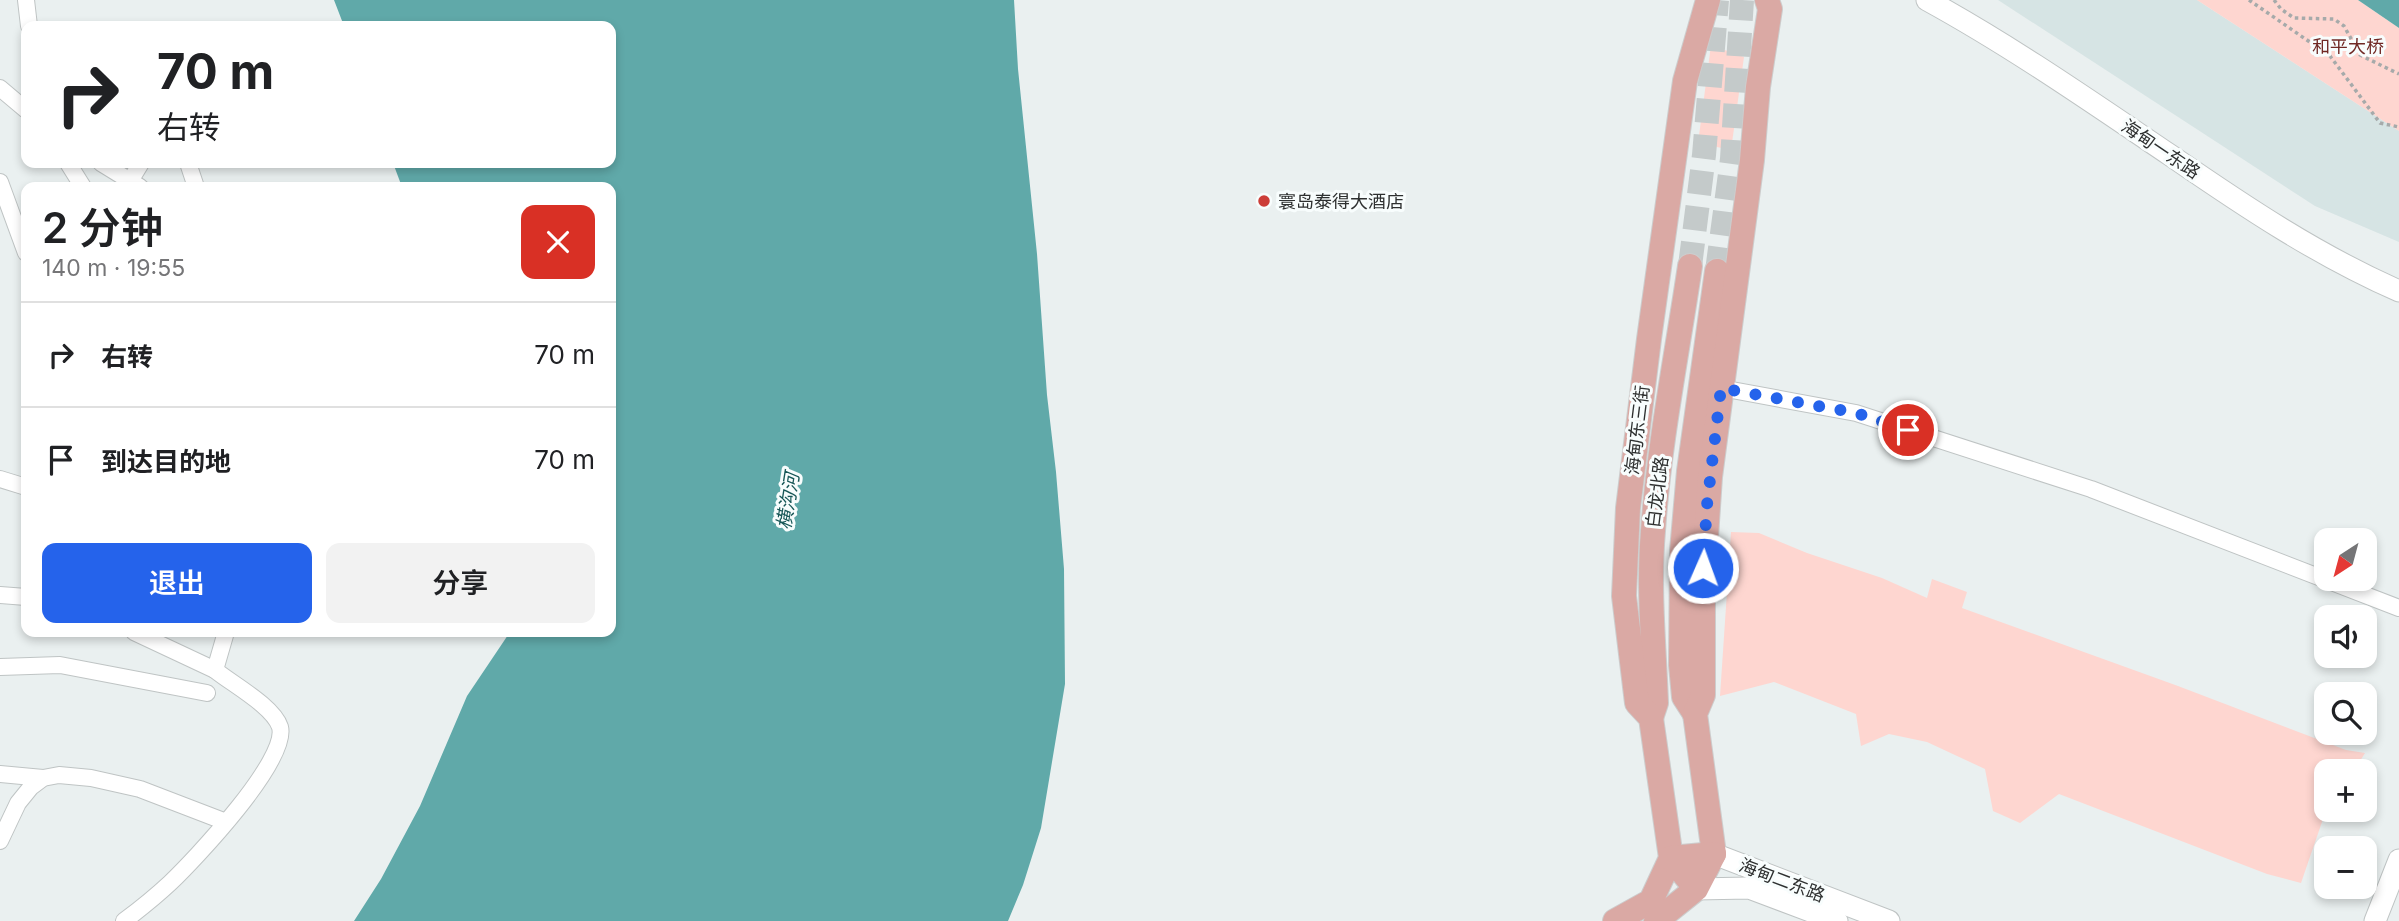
<!DOCTYPE html>
<html lang="zh">
<meta charset="utf-8">
<style>
body{margin:0;font-family:Inter,"Noto Sans SC",sans-serif;background:#f2f2f2;color:#202124;height:100vh;display:flex;flex-direction:column;font-size:26px;white-space:nowrap}
*{box-sizing:border-box;margin:0}
p{font-size:23px;color:#757577}
.icon{flex:none;width:38px;height:38px;fill:none;stroke:currentColor;stroke-width:2;stroke-linecap:round;stroke-linejoin:round}
.map{position:relative;flex:1;overflow:hidden}
.sheet{position:absolute;left:21px;top:182px;width:595px;height:455px;display:flex;flex-direction:column;background:#fff;border-radius:14px;box-shadow:0 4px 10px #0003}
.sheet>*{flex:none}
.hud{position:absolute;left:21px;top:21px;width:595px;height:147px;border-radius:14px;box-shadow:0 4px 10px #0003;background:#fff;color:#202124;overflow:hidden}
.needle{width:46px;rotate:216deg}
.fabs{position:absolute;left:2314px;top:528px;display:grid;gap:14px}
.fabs a{display:grid;place-items:center;width:63px;height:63px;border-radius:14px;background:#fff;box-shadow:0 4px 10px #0003;font-size:35px}
.pin{position:absolute;display:grid;place-items:center;width:60px;height:60px;color:#fff;margin:-30px;border:4px solid #fff;border-radius:50%;box-shadow:0 2px 7px #0007}
.me{position:absolute;width:77px;margin:-38px;rotate:2deg;stroke-linejoin:round;filter:drop-shadow(0 0 5px #0008)}
.turn{display:flex;align-items:center;gap:24px;height:147px;padding:0 21px;font-size:32px}
.turn .icon{width:91px;height:91px;stroke-width:2.5}
.turn b{display:block;font-size:49px;line-height:60px}
.round{display:grid;place-items:center;flex:none;width:74px;height:74px;border-radius:14px;background:#f2f2f2}
.head{display:flex;align-items:center;justify-content:space-between;height:119px;padding:0 21px}
h1{font-size:42px;font-weight:600;line-height:52px}
.button{display:flex;gap:14px;margin-top:auto;padding:14px 21px}
.button a{flex:1;height:80px;border-radius:14px;background:#2563eb;color:#fff;font-size:28px;font-weight:600;line-height:80px;text-align:center}
.button a+a{background:#f2f2f2;color:#202124}
ul{padding:0;list-style:none}
li{display:flex;align-items:center;gap:21px;height:105px;padding:0 21px;border-top:2px solid #e0e0e0}
li div{flex:1}
li b{display:block;font-size:26px}
li em{font-style:normal}
.map>svg:first-child{display:block}
</style>
<div class="map">
<svg width="2399" height="921" viewBox="0 0 2399 921">
<rect width="100%" height="100%" fill="#eaf0f0"/>
<polygon fill="#d6e4e4" points="1998,0 2197,0 2399,131 2399,242 2315,206"/>
<g fill="#fed6d0">
<polygon points="2197,0 2358,0 2399,28 2399,131"/>
<polygon points="1711,45 1744,57 1731,150 1698,143"/>
<polygon points="1731,532 1759,533 1807,553 1882,578 1927,598 1932,579 1967,592 1962,608 2178,686 2346,750 2365,753 2353,772 2326,772 2326,810 2328,810 2323,819 2301,883 2267,874 2059,794 2020,823 1993,811 1985,769 1927,742 1889,734 1861,746 1856,714 1774,682 1720,696"/>
</g>
<g fill="#60a9a9">
<polygon points="334,0 1014,0 1018,69 1037,254 1047,395 1056,472 1064,569 1065,684 1041,828 1023,885 1008,921 354,921 381,879 420,806 467,696 510,632 611,632 611,187 402,187 393,163 611,163 611,26 344,26"/>
<polygon points="2358,0 2399,0 2399,28"/>
</g>
<g fill="none" stroke-linecap="round" stroke-linejoin="round">
<g stroke="#c4caca" stroke-width="24" stroke-dasharray="24 12" stroke-linecap="butt">
<polyline points="1690,266 1704,155 1717,0"/>
<polyline points="1717,271 1732,159 1742,0"/>
</g>
<defs>
<g id="minor">
<polyline points="26,0 29,26"/>
<polyline points="0,88 26,110"/>
<polyline points="68,163 83,187"/>
<polyline points="101,163 140,187"/>
<polyline points="188,163 196,187"/>
<polyline points="130,181 141,163"/>
<polyline points="0,182 26,253"/>
<polyline points="1721,388 1856,413 2091,489 2399,608"/>
<polyline points="0,479 26,487"/>
<polyline points="0,595 26,597"/>
<polyline points="134,632 215,670"/>
<polyline points="0,667 60,665 207,693"/>
<polyline points="0,774 43,778"/>
<polyline points="0,841 18,803 31,787 43,778 59,775 91,778 140,789 226,822"/>
<path d="M124 921C140 909 155 897 170 883 194 860 289 760 280 727 273 706 232 684 215 670L226 632"/>
</g>
<g id="secondary">
<path d="M1927 0C2011 46 2090 101 2170 155 2244 206 2317 255 2399 291"/>
<polyline points="1714,854 1889,921"/>
<polyline points="1696,889 1749,888 1837,921"/>
<polyline points="2375,921 2399,860"/>
</g>
<g id="primary">
<polyline points="1695,714 1684,697 1681,665 1682,551 1689,471 1717,271"/>
<path d="M1651 718 1656 703C1654 646 1648 589 1653 531 1659 443 1677 354 1690 266"/>
<polyline points="1714,854 1695,714 1703,695 1703,582 1710,477 1752,160 1758,87 1770,9 1767,0"/>
<polyline points="1615,921 1651,901 1671,858 1651,718 1637,703 1624,596 1628,508 1649,339 1685,81 1708,0"/>
<polyline points="1656,921 1696,889 1714,854 1671,858 1696,889"/>
</g>
</defs>
<use href="#minor" stroke="#bfc4c4" stroke-width="18"/>
<use href="#secondary" stroke="#bfc4c4" stroke-width="23"/>
<use href="#primary" stroke="#cdcdcd" stroke-width="26"/>
<g stroke="#a6aaaa" stroke-width="3.5" stroke-dasharray="3.5 3.5" stroke-linecap="butt">
<polyline points="2249,0 2330,56 2380,123 2399,127"/>
<polyline points="2274,0 2281,9 2294,18 2334,19 2344,26 2360,55 2399,74"/>
</g>
<use href="#minor" stroke="#fff" stroke-width="16"/>
<use href="#secondary" stroke="#fff" stroke-width="21"/>
<use href="#primary" stroke="#daa9a4" stroke-width="24"/>
</g>
<g fill="none" stroke-linecap="round" stroke-linejoin="round">
<polyline stroke="#2563eb" stroke-width="12" stroke-dasharray="0 21.6" points="1703,568 1707,505 1721,388 1856,413 1908,430"/>
</g>
<circle fill="#cc3d38" stroke="#f8fdfd" stroke-width="2.5" cx="1264" cy="201" r="7"/>
<g text-anchor="middle" dominant-baseline="central" stroke-width="6" stroke-linejoin="round" paint-order="stroke">
<g font-size="18" fill="#702824" stroke="#f8fdfd">
<text x="2348" y="46">和平大桥</text>
</g>
<g font-size="18" fill="#2e3030" stroke="#f8fdfd">
<text transform="translate(2161 149) rotate(34)">海甸一东路</text>
<text transform="translate(1637 430) rotate(-83)">海甸东三街</text>
<text transform="translate(1657 492) rotate(-83)">白龙北路</text>
<text transform="translate(1782 880) rotate(21)">海甸二东路</text>
</g>
<g font-size="18" fill="#2e3030" stroke="#f8fdfd" text-anchor="start">
<text x="1278" y="201">寰岛泰得大酒店</text>
</g>
<g font-size="19" font-style="italic" fill="#175757" stroke="#f8fdfd">
<text transform="translate(788 501) rotate(-81)">横沟河</text>
</g>
</g>
</svg>
<div class="fabs">
<a><svg class="needle" viewBox="-14 -14 28 28"><path d="M0-13l5 13h-10z" fill="#e53935"/><path d="M0 13l5-13h-10z" fill="#757577"/></svg></a>
<a><svg class="icon" aria-label="sound" viewBox="0 0 24 24"><path d="M4 9h4l5-4v14l-5-4H4zM17 9q2 3 0 6"/></svg></a>
<a><svg class="icon" aria-label="search" viewBox="0 0 24 24"><circle cx="10" cy="10" r="6"/><path d="M15 15l6 6"/></svg></a>
<a>+</a>
<a>−</a>
</div>
<div class="pin" style="left:1908px;top:430px;background:#d93025"><svg class="icon" aria-label="arrive" viewBox="0 0 24 24"><path d="M6 21V4h12l-3 4 3 4H6"/></svg></div>
<svg class="me" style="left:1703px;top:568px" viewBox="-20 -20 40 40"><circle r="17" fill="#2563eb" stroke="#fff" stroke-width="3"/><path d="M0-11L8 9 0 5-8 9z" fill="#fff"/></svg>
<div class="hud">
<div class="turn"><svg class="icon" aria-label="right" viewBox="0 0 24 24"><path d="M7 20v-9h11M14 6l5 5-5 5"/></svg><div><b>70 m</b>右转</div></div>
</div>
<section class="sheet">
<div class="head"><div><h1>2 分钟</h1><p>140 m · 19:55</p></div><a class="round" style="background:#d93025;color:#fff"><svg class="icon" aria-label="close" viewBox="0 0 24 24"><path d="M6 6l12 12M18 6L6 18"/></svg></a></div>
<ul>
<li><svg class="icon" aria-label="right" viewBox="0 0 24 24"><path d="M7 20v-9h11M14 6l5 5-5 5"/></svg><div><b>右转</b></div><em>70 m</em></li>
<li><svg class="icon" aria-label="arrive" viewBox="0 0 24 24"><path d="M6 21V4h12l-3 4 3 4H6"/></svg><div><b>到达目的地</b></div><em>70 m</em></li>
</ul>
<div class="button"><a>退出</a><a>分享</a></div>
</section>
</div>
